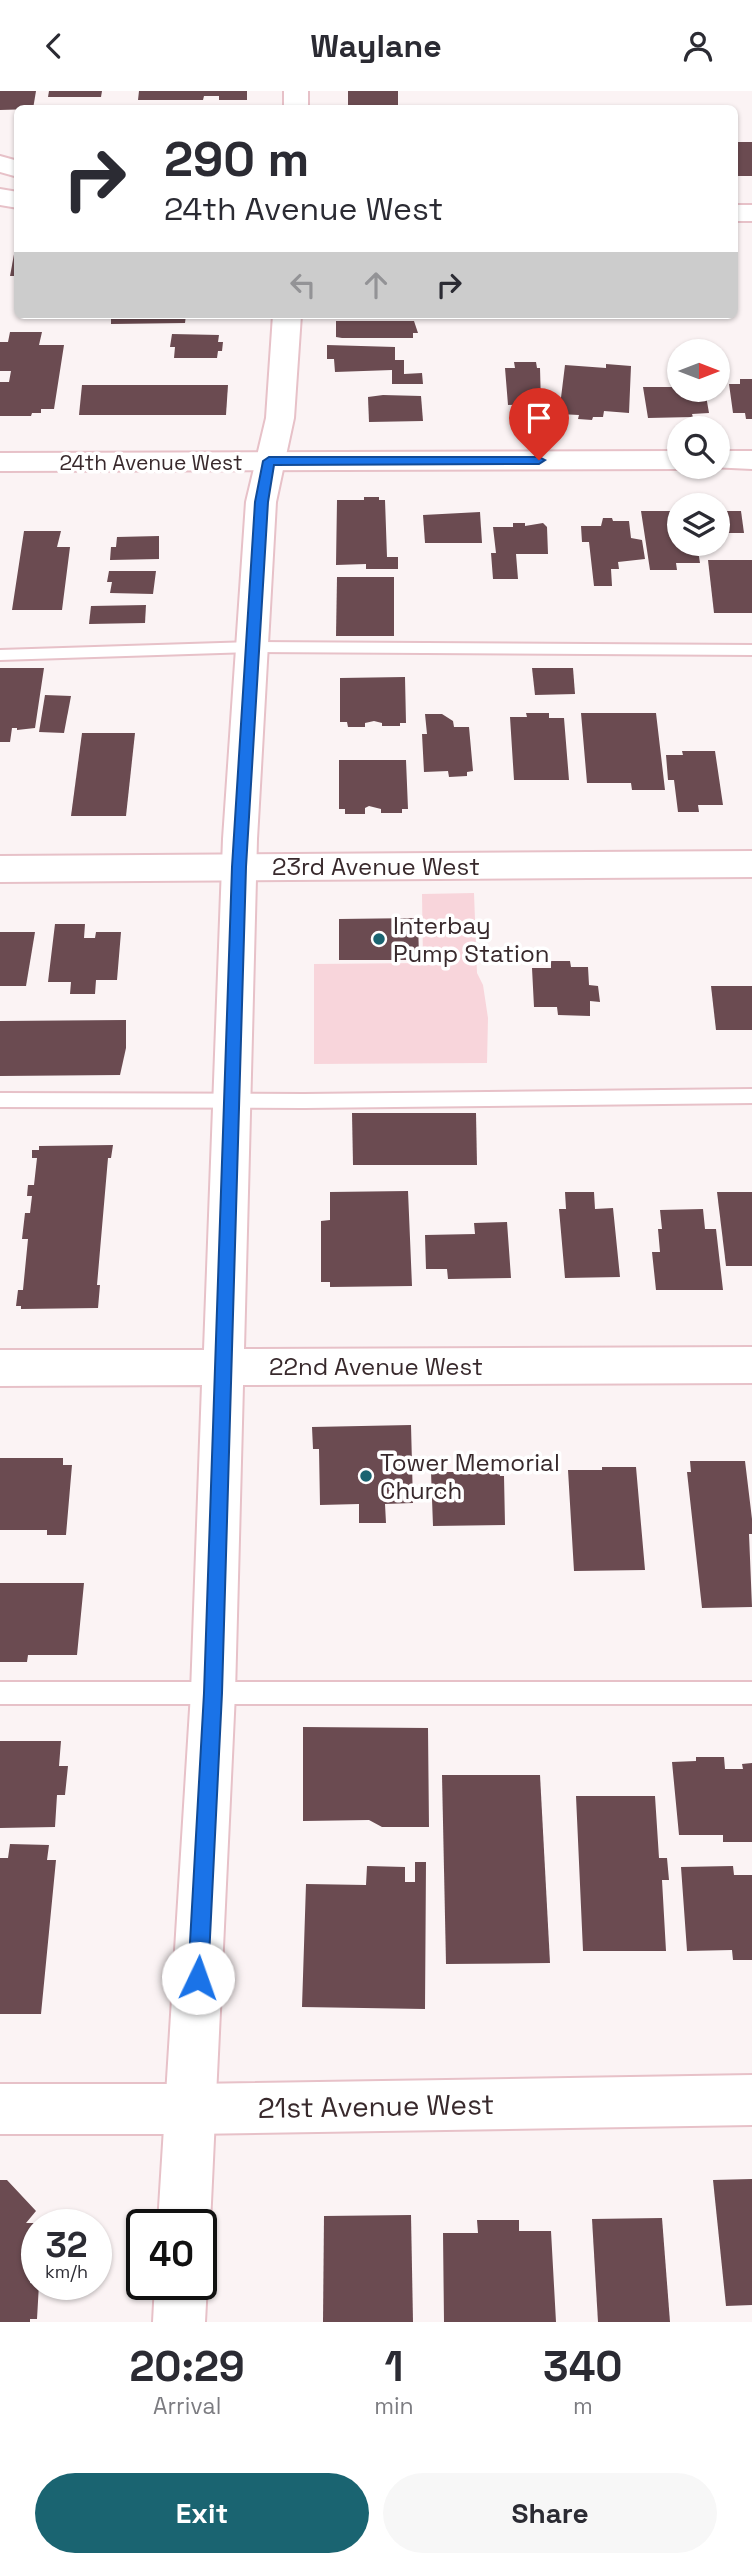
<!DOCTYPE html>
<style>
body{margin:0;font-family:"Space Grotesk",sans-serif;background:#f7f7f7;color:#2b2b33;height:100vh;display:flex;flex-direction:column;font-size:26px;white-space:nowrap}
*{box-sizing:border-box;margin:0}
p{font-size:23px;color:#7c7c81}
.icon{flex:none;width:38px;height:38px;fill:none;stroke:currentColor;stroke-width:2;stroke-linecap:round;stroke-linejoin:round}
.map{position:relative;height:2231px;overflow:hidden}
.sheet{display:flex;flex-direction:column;background:#fff;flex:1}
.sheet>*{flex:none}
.guide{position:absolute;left:14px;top:14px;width:724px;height:214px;border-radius:10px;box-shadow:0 2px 5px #0004;background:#fff;color:#2b2b33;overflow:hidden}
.needle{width:46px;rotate:90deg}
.fabs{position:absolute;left:667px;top:248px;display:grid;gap:14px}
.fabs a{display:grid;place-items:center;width:63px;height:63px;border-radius:50%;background:#fff;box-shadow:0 2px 5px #0004;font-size:35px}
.speed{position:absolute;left:21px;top:2118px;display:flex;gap:14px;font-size:35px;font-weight:700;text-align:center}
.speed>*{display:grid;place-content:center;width:91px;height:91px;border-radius:50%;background:#fff;box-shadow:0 2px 5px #0004;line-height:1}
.speed small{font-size:18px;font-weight:400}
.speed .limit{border:4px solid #111;border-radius:10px;background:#fff;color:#111}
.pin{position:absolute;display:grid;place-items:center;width:60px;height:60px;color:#fff;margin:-72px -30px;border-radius:50% 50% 50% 0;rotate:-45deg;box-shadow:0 0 7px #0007}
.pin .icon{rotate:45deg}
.me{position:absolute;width:77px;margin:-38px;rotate:3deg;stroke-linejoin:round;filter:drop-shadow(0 0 5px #0008)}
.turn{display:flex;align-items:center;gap:24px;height:147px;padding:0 35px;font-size:32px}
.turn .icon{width:91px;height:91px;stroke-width:2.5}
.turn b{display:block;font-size:49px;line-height:60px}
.lanes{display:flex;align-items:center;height:66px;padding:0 35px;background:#0003;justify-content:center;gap:35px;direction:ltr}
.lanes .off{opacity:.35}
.eta{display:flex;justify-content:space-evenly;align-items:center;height:119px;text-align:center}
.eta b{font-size:42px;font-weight:700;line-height:49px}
.action{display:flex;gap:14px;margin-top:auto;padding:14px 35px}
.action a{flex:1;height:80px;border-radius:42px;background:#1a6471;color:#fff;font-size:28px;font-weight:700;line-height:80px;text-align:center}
.action a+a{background:#f7f7f7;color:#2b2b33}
header{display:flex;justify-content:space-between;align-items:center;height:91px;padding:0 35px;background:#fff;font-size:32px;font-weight:700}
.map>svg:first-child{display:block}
</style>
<header><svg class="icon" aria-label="back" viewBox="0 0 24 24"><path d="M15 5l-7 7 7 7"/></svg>Waylane<svg class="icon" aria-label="person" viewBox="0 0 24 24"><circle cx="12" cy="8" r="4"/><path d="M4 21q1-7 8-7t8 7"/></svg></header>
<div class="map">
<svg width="752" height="2231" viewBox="0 0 752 2231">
<rect width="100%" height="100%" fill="#fbf3f4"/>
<polygon fill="#f8d5db" points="474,802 477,882 483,894 488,927 487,972 314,973 314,873 423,872 422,803"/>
<g fill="#6b4b51">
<polygon points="0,0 36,0 33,18 0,19"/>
<polygon points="49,0 102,0 101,6 48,6"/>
<polygon points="139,0 247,0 247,9 219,9 219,5 204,5 203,9 138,9"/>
<rect x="348" y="0" width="50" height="15"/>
<polygon points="735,51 752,51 752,85 738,85"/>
<polygon points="15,158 18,158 18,185 10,185"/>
<polygon points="111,224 186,224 185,232 111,233"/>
<polygon points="336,230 414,230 418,242 413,242 413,247 342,247 336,246"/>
<polygon points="10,241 42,241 39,254 64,254 54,318 41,318 41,322 32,322 31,325 0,325 0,291 9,291 11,280 0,280 0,251 8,251"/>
<polygon points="172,243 219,244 218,251 223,251 222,260 218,260 217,267 174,267 175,256 170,256"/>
<polygon points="327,254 395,256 395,269 404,269 404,283 422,282 423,293 392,293 392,279 335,281 334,268 327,268"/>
<polygon points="514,271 536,271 537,277 540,277 541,313 508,314 505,277 515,277"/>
<polygon points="606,273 631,275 629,322 604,320 603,326 593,326 592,329 578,328 579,324 559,323 565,274 606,277"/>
<polygon points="740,288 752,288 752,328 746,328 745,322 733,322 729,293 740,293"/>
<polygon points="82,294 228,294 226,324 79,324"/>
<polygon points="643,296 679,296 679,299 705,299 709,322 692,323 693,326 648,327"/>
<polygon points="383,304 421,305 423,330 369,331 368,306"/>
<polygon points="364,406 379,406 379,409 385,409 387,466 398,466 398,478 366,478 366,473 336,474 337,409 364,409"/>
<polygon points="641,420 679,420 679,453 697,453 700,472 676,472 677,479 650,479"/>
<polygon points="718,420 741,420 744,442 718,442"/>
<polygon points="480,421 482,452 425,452 423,424"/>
<polygon points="603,427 612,427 613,430 629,430 631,447 642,449 645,468 618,471 619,478 611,478 612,495 594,495 589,451 582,451 581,435 601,435"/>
<polygon points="513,432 525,432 525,435 543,432 547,436 548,463 516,463 518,488 493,488 491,462 496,462 493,436 513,436"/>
<polygon points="24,440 61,440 57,456 70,456 62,519 12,519"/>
<polygon points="159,445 159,468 110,469 111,456 116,456 117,446"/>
<polygon points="708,469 752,469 752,522 714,522"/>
<polygon points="109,480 156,480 153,503 110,502 112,491 107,491"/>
<polygon points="337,486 394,486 394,545 336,545"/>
<polygon points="146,514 145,532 89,533 91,515"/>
<polygon points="0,577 44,577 35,637 17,639 17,637 12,637 10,651 0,651"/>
<polygon points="532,577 573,577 575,603 535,604"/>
<polygon points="405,586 406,632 400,632 400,635 382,635 382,632 374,630 365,632 365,636 348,636 347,631 340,631 340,587"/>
<polygon points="45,604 71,605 64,642 39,641"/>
<polygon points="526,622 549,622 549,627 564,627 569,689 514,689 510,626 527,626"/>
<polygon points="581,622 656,622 665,699 632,699 631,692 587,692"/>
<polygon points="425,623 442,623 453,630 454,636 469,636 473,680 467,681 467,685 449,686 448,680 424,681 422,643 427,643"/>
<polygon points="82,642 135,642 126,725 71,725"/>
<polygon points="682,660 715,660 723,714 698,714 699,721 678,721 674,689 668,689 666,664 683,664"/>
<polygon points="339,669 406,669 408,718 402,718 402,722 381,722 381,718 369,715 365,717 365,723 345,723 345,718 339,718"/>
<polygon points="418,827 419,869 339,869 339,828"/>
<polygon points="55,833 85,833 84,847 95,847 96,841 121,841 117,889 96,889 95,903 70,903 71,891 48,891"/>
<polygon points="0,841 35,841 26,895 0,895"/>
<polygon points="551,870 570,870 571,876 588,876 589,894 598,895 600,911 590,910 590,925 558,924 557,916 534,916 532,877 551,877"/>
<polygon points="711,895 752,895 752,939 716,939"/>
<polygon points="126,929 126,957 120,984 0,985 0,930"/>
<polygon points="352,1022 476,1022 477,1074 353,1074"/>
<polygon points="113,1054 111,1067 108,1067 97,1194 100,1194 98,1217 21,1218 21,1215 16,1215 18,1199 23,1199 28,1148 22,1148 25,1122 30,1122 32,1105 27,1105 28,1094 34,1094 37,1067 32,1067 32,1059 39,1059 39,1055"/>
<polygon points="408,1100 412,1195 330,1196 330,1191 321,1191 321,1130 330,1129 330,1101"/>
<polygon points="565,1101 594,1101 595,1118 613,1117 620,1186 565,1187 559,1118 566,1118"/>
<polygon points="717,1101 752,1101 752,1175 726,1175"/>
<polygon points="703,1118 705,1138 716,1138 723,1199 656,1199 652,1161 660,1161 658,1138 662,1138 660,1119"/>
<polygon points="507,1131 511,1187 448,1188 447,1178 426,1178 425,1144 475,1143 474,1132"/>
<polygon points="411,1334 413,1412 385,1413 386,1432 359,1432 359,1413 320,1414 319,1358 313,1358 312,1336"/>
<polygon points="0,1367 63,1367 63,1374 72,1374 66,1444 47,1444 47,1439 0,1439"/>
<polygon points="497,1368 500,1385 504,1385 505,1434 433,1435 431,1381 459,1381 458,1370"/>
<polygon points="690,1370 745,1370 752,1428 752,1443 749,1443 752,1516 702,1517 687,1381 691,1381"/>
<polygon points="602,1376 636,1376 645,1479 574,1480 568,1379 602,1379"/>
<polygon points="0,1492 84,1492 77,1564 28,1564 27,1571 0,1571"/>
<polygon points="303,1636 428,1637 429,1736 382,1736 369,1729 303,1730"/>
<polygon points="0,1650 61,1650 59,1675 68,1675 65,1704 57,1704 55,1736 0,1737"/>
<polygon points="696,1666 724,1666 725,1678 743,1678 742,1673 752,1672 752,1751 723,1751 723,1744 679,1744 672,1671 696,1670"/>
<polygon points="442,1684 540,1684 550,1872 446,1873"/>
<polygon points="576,1705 655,1705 659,1767 667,1767 669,1789 662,1789 666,1860 583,1860"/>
<polygon points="10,1753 49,1754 47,1769 56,1769 41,1923 0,1923 0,1767 8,1767"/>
<polygon points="415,1771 426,1771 425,1918 302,1916 306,1793 366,1794 367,1775 405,1776 405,1791 415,1791"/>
<polygon points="733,1775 734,1784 752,1784 752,1869 733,1869 732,1859 687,1860 681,1776"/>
<polygon points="752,2088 752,2214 726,2215 713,2089"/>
<polygon points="0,2089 7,2089 36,2120 26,2132 37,2132 37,2156 32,2156 30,2192 39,2193 37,2228 30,2228 30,2231 0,2231"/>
<polygon points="411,2124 413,2231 323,2231 324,2125"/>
<polygon points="662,2127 670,2231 598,2231 592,2128"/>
<polygon points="477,2129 519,2129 519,2140 551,2140 556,2231 444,2231 443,2142 478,2142"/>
</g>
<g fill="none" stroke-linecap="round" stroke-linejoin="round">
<defs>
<g id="service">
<polygon points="252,551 752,554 752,564 252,561 0,569 0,559"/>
<polygon points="752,998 752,1012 304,1017 0,1016 0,1002 304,1003"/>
<rect x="0" y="1591" width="752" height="22"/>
</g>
<g id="minor">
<polygon points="0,65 18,70 18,86 0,81"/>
<polygon points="0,98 18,101 18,117 0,114"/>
<rect x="735" y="114" width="17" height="16"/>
<polygon points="679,360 679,376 687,376 679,378 0,380 0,362"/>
<polygon points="718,360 752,360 752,378 710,376 718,376"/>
<polygon points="752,760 752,786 0,791 0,765"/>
<polygon points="752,1984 752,2034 191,2043 0,2043 0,1993 191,1993"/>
</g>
<g id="tertiary">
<rect x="284" y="0" width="24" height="18"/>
<polygon points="273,224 301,224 294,327 276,411 257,748 244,1258 752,1256 752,1292 243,1294 235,1602 210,2133 201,2151 201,2133 158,2133 191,1602 202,1294 0,1295 0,1259 204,1259 223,748 246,411 266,327"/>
<polygon points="201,2179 207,2193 205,2231 153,2231 155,2193 201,2193"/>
</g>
</defs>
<use href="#service" stroke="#e7c1c8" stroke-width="4"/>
<use href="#minor" stroke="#e7c1c8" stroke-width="4"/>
<use href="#tertiary" stroke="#e7c1c8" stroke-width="4"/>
<use href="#service" fill="#fff" fill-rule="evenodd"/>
<use href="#minor" fill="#fff" fill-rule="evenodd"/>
<use href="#tertiary" fill="#fff" fill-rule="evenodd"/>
</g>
<polygon fill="#1a73e8" stroke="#114b97" stroke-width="2" points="269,366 539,366 545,369 539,373 274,374 268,411 246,776 222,1602 208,1887 205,1894 198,1897 191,1894 188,1887 204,1602 232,776 255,411 263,370"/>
<g fill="#1a6471" stroke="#fff" stroke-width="2.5">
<circle cx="379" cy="848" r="7"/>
<circle cx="366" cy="1385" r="7"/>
</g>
<g text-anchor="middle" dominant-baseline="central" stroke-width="7" stroke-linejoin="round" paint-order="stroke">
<g font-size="21" fill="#38292c" stroke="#fff">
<text x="151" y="371">24th Avenue West</text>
</g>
<g font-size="24" fill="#38292c" stroke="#fff">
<text x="376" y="775">23rd Avenue West</text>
<text x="376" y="1275">22nd Avenue West</text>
</g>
<g font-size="24" fill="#38292c" stroke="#fff" text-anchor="start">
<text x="393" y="834">Interbay<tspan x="393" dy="28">Pump Station</tspan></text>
<text x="380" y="1371">Tower Memorial<tspan x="380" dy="28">Church</tspan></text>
</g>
<g font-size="28" fill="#38292c" stroke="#fff">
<text transform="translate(376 2015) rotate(-1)">21st Avenue West</text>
</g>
</g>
</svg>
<div class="fabs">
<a><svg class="needle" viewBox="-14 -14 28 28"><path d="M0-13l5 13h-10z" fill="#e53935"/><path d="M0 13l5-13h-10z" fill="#7c7c81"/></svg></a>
<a><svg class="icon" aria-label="search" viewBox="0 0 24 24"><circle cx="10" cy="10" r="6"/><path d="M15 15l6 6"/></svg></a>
<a><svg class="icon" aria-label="layers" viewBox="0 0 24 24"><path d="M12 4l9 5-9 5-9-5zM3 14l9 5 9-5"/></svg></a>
</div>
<div class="speed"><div>32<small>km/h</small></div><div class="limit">40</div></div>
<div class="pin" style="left:539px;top:369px;background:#d93025"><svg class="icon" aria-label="arrive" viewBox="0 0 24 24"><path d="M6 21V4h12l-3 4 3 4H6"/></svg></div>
<svg class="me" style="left:198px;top:1887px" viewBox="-20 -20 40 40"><circle r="19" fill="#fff"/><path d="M0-13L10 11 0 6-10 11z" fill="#1a73e8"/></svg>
<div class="guide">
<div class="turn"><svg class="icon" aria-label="right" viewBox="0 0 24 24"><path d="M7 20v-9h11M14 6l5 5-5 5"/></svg><div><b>290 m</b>24th Avenue West</div></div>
<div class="lanes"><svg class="icon off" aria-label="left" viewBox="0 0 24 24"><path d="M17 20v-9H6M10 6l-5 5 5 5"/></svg><svg class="icon off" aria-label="ahead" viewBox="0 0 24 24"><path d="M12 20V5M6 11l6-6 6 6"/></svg><svg class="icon" aria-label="right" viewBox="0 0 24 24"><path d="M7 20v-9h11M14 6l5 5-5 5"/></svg></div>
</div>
</div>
<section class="sheet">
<div class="eta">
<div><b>20:29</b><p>Arrival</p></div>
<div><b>1</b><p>min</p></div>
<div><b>340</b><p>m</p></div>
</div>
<div class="action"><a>Exit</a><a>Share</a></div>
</section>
